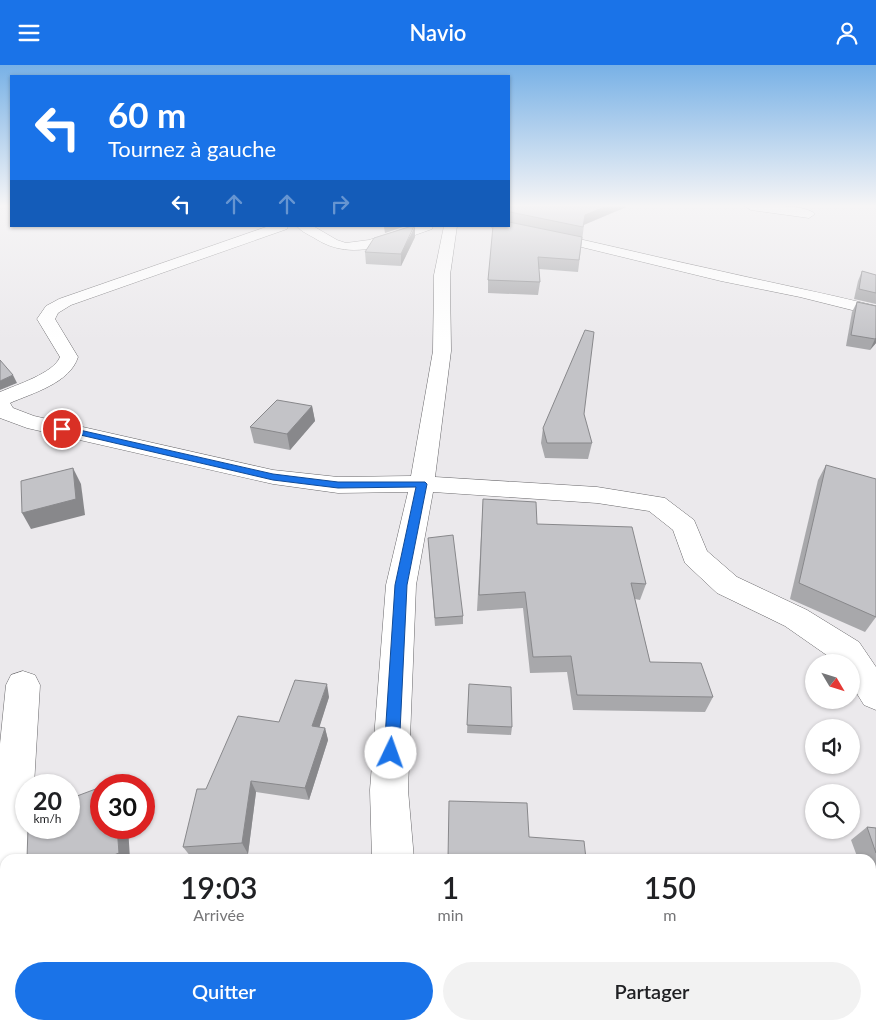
<!DOCTYPE html>
<html lang="fr">
<meta charset="utf-8">
<style>
body{margin:0;font-family:Lato,sans-serif;background:#f2f2f2;color:#202124;height:100vh;display:flex;flex-direction:column;font-size:19px;white-space:nowrap}
*{box-sizing:border-box;margin:0}
p{font-size:16px;color:#757577}
.icon{flex:none;width:28px;height:28px;fill:none;stroke:currentColor;stroke-width:2;stroke-linecap:round;stroke-linejoin:round}
.map{position:relative;flex:1;overflow:hidden}
.sheet{position:absolute;left:0px;top:789px;width:876px;height:176px;display:flex;flex-direction:column;background:#fff;border-radius:15px 15px 0 0;box-shadow:0 1px 4px #0004}
.sheet>*{flex:none}
.guide{position:absolute;left:10px;top:10px;width:500px;height:152px;border-radius:0px;box-shadow:0 1px 4px #0004;background:#1a73e8;color:#fff;overflow:hidden}
.needle{width:32px;rotate:128deg}
.fabs{position:absolute;left:805px;top:589px;display:grid;gap:10px}
.fabs a{display:grid;place-items:center;width:55px;height:55px;border-radius:50%;background:#fff;box-shadow:0 1px 4px #0004;font-size:25px}
.speed{position:absolute;left:15px;top:709px;display:flex;gap:10px;font-size:25px;font-weight:700;text-align:center}
.speed>*{display:grid;place-content:center;width:65px;height:65px;border-radius:50%;background:#fff;box-shadow:0 1px 4px #0004;line-height:1}
.speed small{font-size:12px;font-weight:400}
.speed .limit{border:8px solid #d22;background:#fff;color:#111}
.pin{position:absolute;display:grid;place-items:center;width:42px;height:42px;color:#fff;margin:-21px;border:2px solid #fff;border-radius:50%;box-shadow:0 1px 5px #0007}
.me{position:absolute;width:55px;margin:-28px;rotate:3deg;stroke-linejoin:round;filter:drop-shadow(0 0 4px #0008)}
.turn{display:flex;align-items:center;gap:18px;height:105px;padding:0 15px;font-size:22px}
.turn .icon{width:65px;height:65px;stroke-width:2.5}
.turn b{display:block;font-size:35px;line-height:42px}
.lanes{display:flex;align-items:center;height:48px;padding:0 15px;background:#0003;justify-content:center;gap:25px;direction:ltr}
.lanes .off{opacity:.35}
.eta{display:flex;justify-content:space-evenly;align-items:center;height:85px;text-align:center}
.eta b{font-size:30px;font-weight:600;line-height:35px}
.action{display:flex;gap:10px;margin-top:auto;padding:10px 15px}
.action a{flex:1;height:58px;border-radius:30px;background:#1a73e8;color:#fff;font-size:20px;font-weight:600;line-height:58px;text-align:center}
.action a+a{background:#f2f2f2;color:#202124}
header{display:flex;justify-content:space-between;align-items:center;height:65px;padding:0 15px;background:#1a73e8;color:#fff;font-size:22px;font-weight:600}
.map>svg:first-child{display:block}
</style>
<header><svg class="icon" aria-label="menu" viewBox="0 0 24 24"><path d="M4 6h16M4 12h16M4 18h16"/></svg>Navio<svg class="icon" aria-label="person" viewBox="0 0 24 24"><circle cx="12" cy="8" r="4"/><path d="M4 21q1-7 8-7t8 7"/></svg></header>
<div class="map">
<svg width="876" height="964" viewBox="0 0 876 964">
<rect width="100%" height="100%" fill="#ebe9ec"/>
<g fill="none" stroke-linecap="round" stroke-linejoin="round">
<defs>
<g id="minor">
<path d="M745 141C759 140 806 139 815 149L809 153 751 145Z"/>
<path d="M509 159C580 173 650 191 720 206 772 218 824 228 876 241V251L800 232 721 216 565 178 496 165 490 161H509Z"/>
<path d="M269 161H288L287 164 71 240 58 248 55 254 78 292C70 318 33 328 10 338L13 343 34 351 273 405 338 412 411 411 433 286 434 210 444 161H457L450 210 451 286 435 412 597 422 665 433 694 455 707 486 737 512 807 545 859 577 876 602V645L864 640 851 619V598H838L785 561 717 528 685 498 673 465 649 446 597 438 433 427 416 520 408 725 414 794H372L370 725 386 520 408 427 338 428 273 419 27 363 0 353V327C16 320 54 308 60 292L37 254 46 241 59 234Z"/>
<path d="M297 161H313L337 175 346 178 369 175 413 161H433L432 164C393 177 354 198 316 174 310 170 301 167 297 161Z"/>
<polygon points="23,606 35,610 40,620 34,720 26,720 26,762 32,762 30,794 5,794 5,813 0,811 0,679 6,620 11,610"/>
<polygon points="5,816 5,921 0,923 0,818"/>
<polygon points="378,960 428,960 429,964 379,964"/>
</g>
</defs>
<use href="#minor" stroke="#69686b" stroke-width="1"/>
<use href="#minor" fill="#fff" fill-rule="evenodd"/>
</g>
<g fill="#a8a8ab">
<polygon points="509,141 626,141 626,142 584,160 578,207 539,204 540,217 538,230 488,228 488,215 509,161"/>
<polygon points="415,172 401,201 366,199 365,187"/>
<polygon points="862,206 876,210 876,239 854,234 858,216"/>
<polygon points="857,237 876,241 876,278 870,285 846,281 852,247"/>
<polygon points="312,341 315,356 290,385 254,378 250,362"/>
<polygon points="543,363 592,378 588,394 545,393 541,378"/>
<polygon points="826,400 876,552 865,567 790,534 818,415"/>
<polygon points="483,434 537,459 646,519 640,535 635,534 650,597 713,632 705,647 573,645 567,607 530,608 523,543 477,546"/>
<polygon points="428,473 463,551 463,559 435,561"/>
<polygon points="469,619 512,662 511,670 467,668"/>
<polygon points="329,632 319,662 325,663 328,675 309,735 256,727 248,789 191,792 183,782 206,724 279,657"/>
<polygon points="867,762 876,763 876,848 871,834 871,794 858,794 851,775"/>
</g>
<g fill="#88888b">
<polygon points="607,141 626,141 626,142 583,160 585,150"/>
<polygon points="387,161 406,161 385,168 384,162"/>
<polygon points="415,161 415,172 401,201 401,189"/>
<polygon points="876,273 876,278 870,285 875,274"/>
<polygon points="13,310 17,318 0,325 0,316"/>
<polygon points="312,341 315,356 290,385 287,369"/>
<polygon points="73,403 81,419 85,450 31,464 22,448"/>
<polygon points="327,619 329,632 316,673 312,661"/>
<polygon points="325,663 328,675 309,735 305,723"/>
<polygon points="251,716 256,727 248,789 242,778"/>
<polygon points="117,762 128,762 130,794 104,794"/>
<polygon points="298,960 309,960 308,964 297,964"/>
</g>
<g fill="#c3c3c7" stroke="#88888b">
<polygon points="509,141 607,141 585,150 583,162 510,147 509,148"/>
<polygon points="509,157 582,172 579,195 538,192 540,217 488,215 493,161 509,161"/>
<polygon points="412,161 414,161 401,189 365,187 374,173"/>
<polygon points="862,206 876,210 876,228 859,224"/>
<polygon points="857,237 876,241 876,273 875,274 851,270"/>
<polygon points="585,265 594,267 584,349 592,378 547,378 543,363"/>
<polygon points="0,295 13,310 0,316"/>
<polygon points="277,335 312,341 287,369 250,362"/>
<polygon points="826,400 876,414 876,552 799,518"/>
<polygon points="73,403 76,434 22,448 21,416"/>
<polygon points="483,434 536,437 537,459 632,462 646,519 631,518 650,597 701,598 713,632 577,630 571,591 533,592 525,527 479,530"/>
<polygon points="453,470 463,551 435,553 428,473"/>
<polygon points="295,615 327,619 312,661 325,663 305,723 251,716 242,778 183,782 197,724 206,724 238,651 279,657"/>
<polygon points="469,619 511,622 512,662 467,660"/>
<polygon points="114,717 115,720 106,720"/>
<polygon points="101,722 101,762 117,762 119,788 104,794 27,794 28,762 69,762 69,734"/>
<polygon points="449,736 527,738 529,772 584,776 586,794 448,794"/>
<polygon points="867,762 876,763 876,788"/>
<polygon points="130,960 298,960 297,964 129,964"/>
<polygon points="449,960 734,960 735,964 449,964"/>
</g>
<linearGradient id="sky" x2="0" y2="1"><stop stop-color="#78b1e6"/><stop offset="0.51" stop-color="#f6f5f6"/><stop offset="1" stop-color="#f6f5f6" stop-opacity="0"/></linearGradient>
<rect width="876" height="276" fill="url(#sky)"/>
<polygon fill="#1a73e8" stroke="#114b97" points="62,361 273,409 338,417 425,417 427,419 407,520 399,688 397,693 391,695 386,693 384,688 395,520 416,422 338,423 273,415 59,365 59,362"/>
</svg>
<div class="fabs">
<a><svg class="needle" viewBox="-14 -14 28 28"><path d="M0-13l5 13h-10z" fill="#e53935"/><path d="M0 13l5-13h-10z" fill="#757577"/></svg></a>
<a><svg class="icon" aria-label="sound" viewBox="0 0 24 24"><path d="M4 9h4l5-4v14l-5-4H4zM17 9q2 3 0 6"/></svg></a>
<a><svg class="icon" aria-label="search" viewBox="0 0 24 24"><circle cx="10" cy="10" r="6"/><path d="M15 15l6 6"/></svg></a>
</div>
<div class="speed"><div>20<small>km/h</small></div><div class="limit">30</div></div>
<div class="pin" style="left:62px;top:364px;background:#d93025"><svg class="icon" aria-label="arrive" viewBox="0 0 24 24"><path d="M6 21V4h12l-3 4 3 4H6"/></svg></div>
<svg class="me" style="left:391px;top:688px" viewBox="-20 -20 40 40"><circle r="19" fill="#fff"/><path d="M0-13L10 11 0 6-10 11z" fill="#1a73e8"/></svg>
<div class="guide">
<div class="turn"><svg class="icon" aria-label="left" viewBox="0 0 24 24"><path d="M17 20v-9H6M10 6l-5 5 5 5"/></svg><div><b>60 m</b>Tournez à gauche</div></div>
<div class="lanes"><svg class="icon" aria-label="left" viewBox="0 0 24 24"><path d="M17 20v-9H6M10 6l-5 5 5 5"/></svg><svg class="icon off" aria-label="ahead" viewBox="0 0 24 24"><path d="M12 20V5M6 11l6-6 6 6"/></svg><svg class="icon off" aria-label="ahead" viewBox="0 0 24 24"><path d="M12 20V5M6 11l6-6 6 6"/></svg><svg class="icon off" aria-label="right" viewBox="0 0 24 24"><path d="M7 20v-9h11M14 6l5 5-5 5"/></svg></div>
</div>
<section class="sheet">
<div class="eta">
<div><b>19:03</b><p>Arrivée</p></div>
<div><b>1</b><p>min</p></div>
<div><b>150</b><p>m</p></div>
</div>
<div class="action"><a>Quitter</a><a>Partager</a></div>
</section>
</div>
